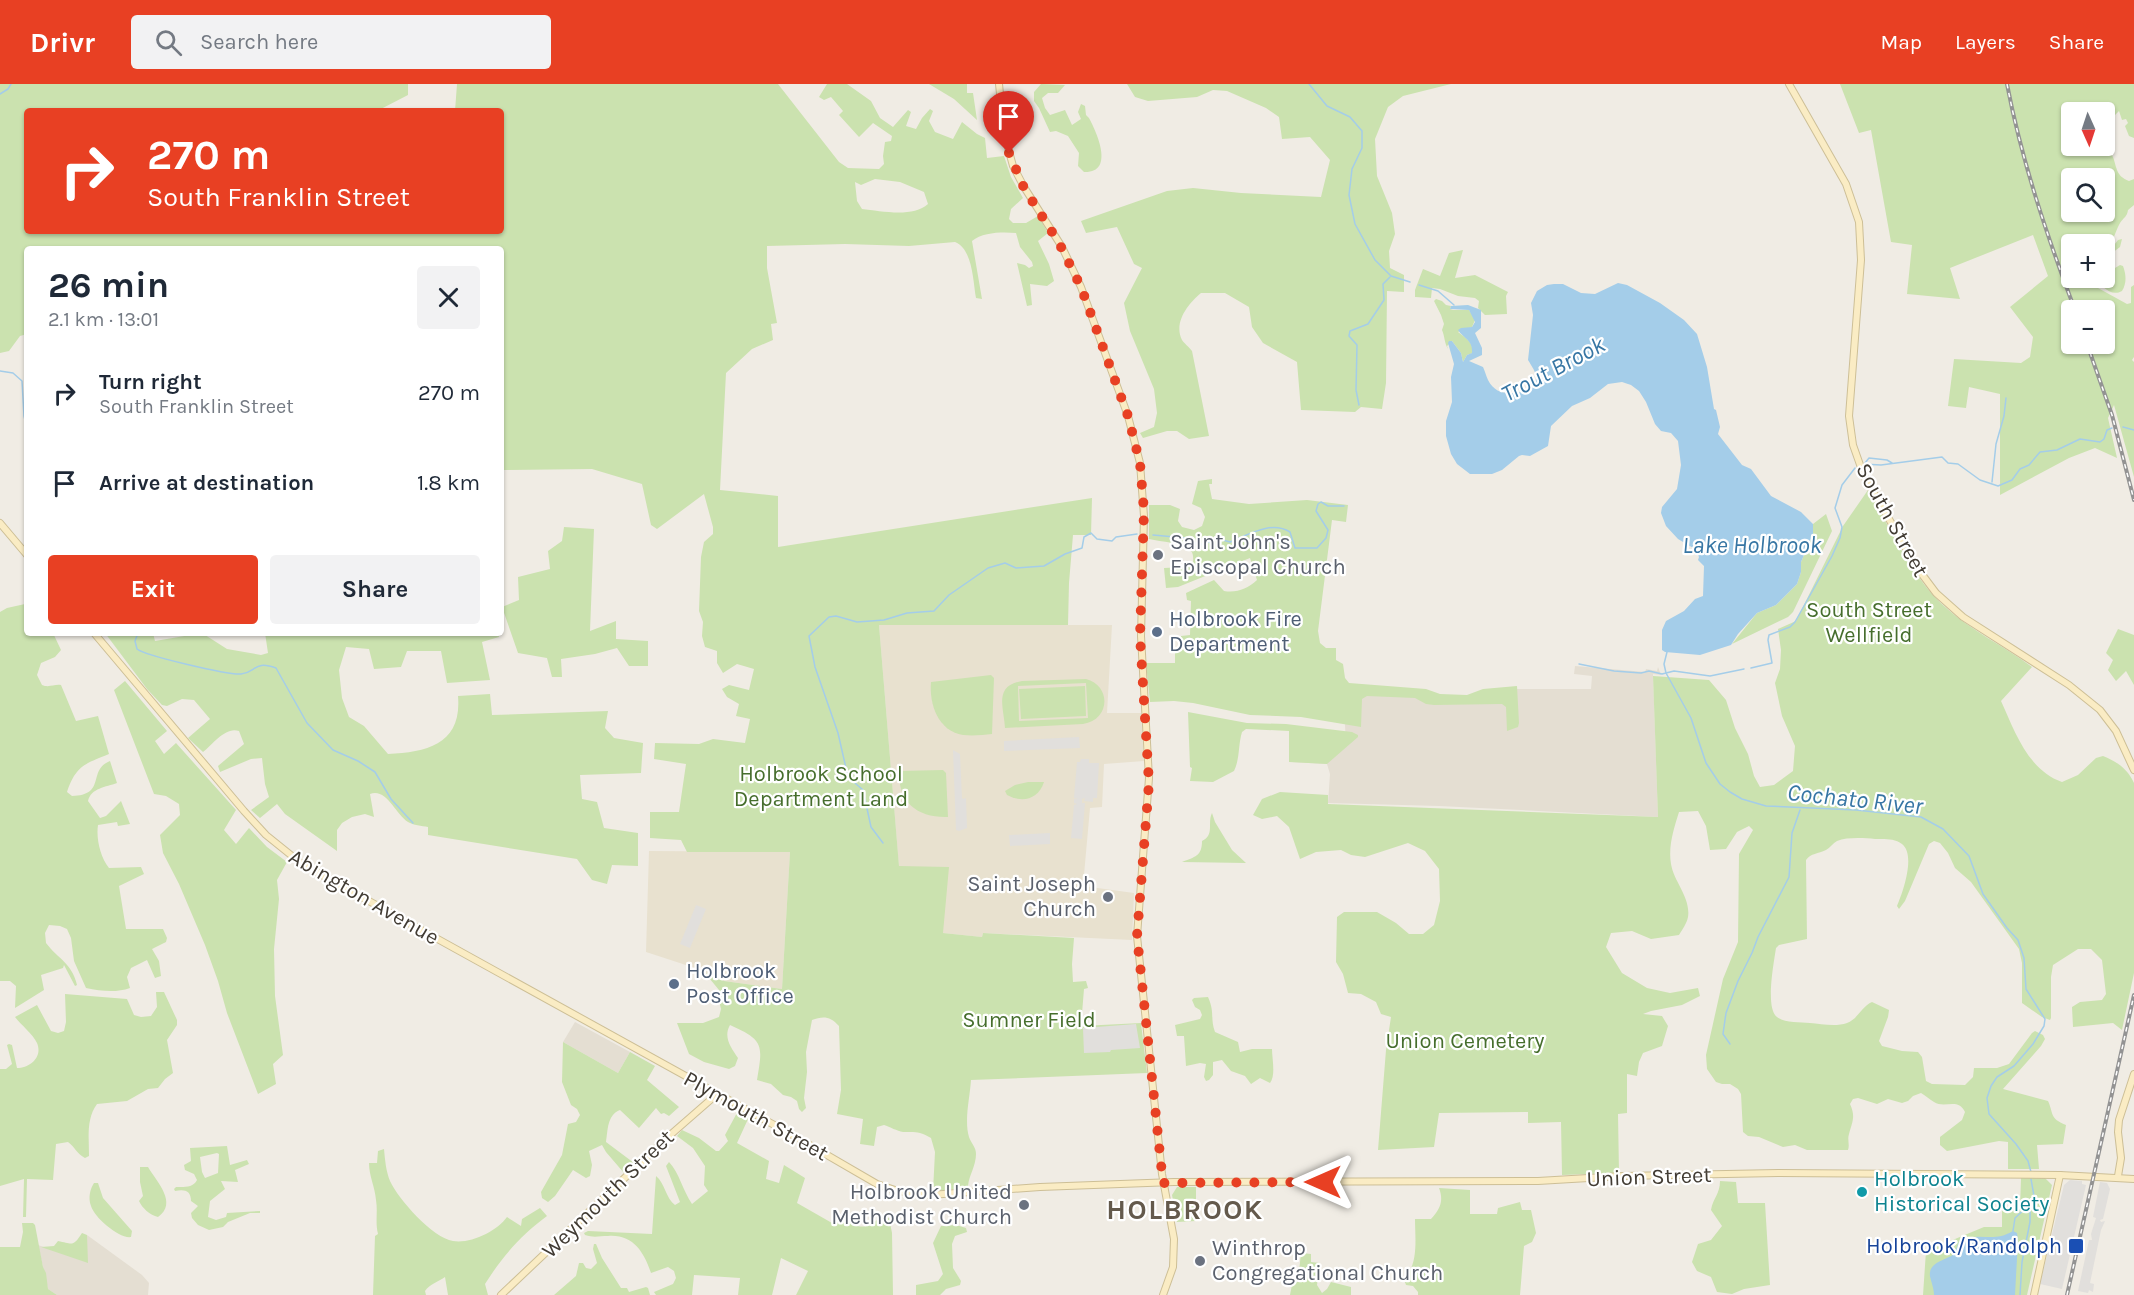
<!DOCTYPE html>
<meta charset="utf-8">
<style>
body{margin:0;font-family:Karla,sans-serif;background:#f2f2f3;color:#1f2937;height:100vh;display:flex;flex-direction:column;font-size:22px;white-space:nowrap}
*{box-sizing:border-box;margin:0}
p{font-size:20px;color:#747a83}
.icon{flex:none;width:33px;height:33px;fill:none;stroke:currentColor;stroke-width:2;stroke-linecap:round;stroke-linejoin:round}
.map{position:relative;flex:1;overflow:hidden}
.sheet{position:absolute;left:24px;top:162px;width:480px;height:390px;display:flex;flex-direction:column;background:#fff;border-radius:6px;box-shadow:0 2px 4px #0004}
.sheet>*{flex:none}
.hud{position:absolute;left:24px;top:24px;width:480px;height:126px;border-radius:6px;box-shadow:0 2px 4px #0004;background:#e84023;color:#fff;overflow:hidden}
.needle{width:39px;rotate:177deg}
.controls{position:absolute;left:2061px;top:18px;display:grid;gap:12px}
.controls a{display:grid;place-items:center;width:54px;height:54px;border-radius:6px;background:#fff;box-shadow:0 2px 4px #0004;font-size:30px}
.pin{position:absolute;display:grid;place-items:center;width:51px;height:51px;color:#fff;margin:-62px -26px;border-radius:50% 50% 50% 0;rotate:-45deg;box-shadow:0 0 6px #0007}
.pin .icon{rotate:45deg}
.me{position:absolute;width:66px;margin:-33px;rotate:270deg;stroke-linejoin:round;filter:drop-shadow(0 0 4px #0008)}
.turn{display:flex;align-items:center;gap:21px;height:126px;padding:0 24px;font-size:27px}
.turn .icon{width:78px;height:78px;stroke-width:2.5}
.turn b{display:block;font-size:42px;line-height:51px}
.round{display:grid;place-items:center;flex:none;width:63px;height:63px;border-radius:6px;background:#f2f2f3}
.overview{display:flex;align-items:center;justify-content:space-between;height:102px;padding:0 24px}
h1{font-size:36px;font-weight:700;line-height:45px}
.cta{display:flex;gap:12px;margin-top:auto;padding:12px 24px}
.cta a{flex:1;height:69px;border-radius:6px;background:#e84023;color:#fff;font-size:24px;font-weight:700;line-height:69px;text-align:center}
.cta a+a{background:#f2f2f3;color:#1f2937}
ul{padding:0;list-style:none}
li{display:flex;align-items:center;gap:18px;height:90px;padding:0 24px}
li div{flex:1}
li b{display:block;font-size:22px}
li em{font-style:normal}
header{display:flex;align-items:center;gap:36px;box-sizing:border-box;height:84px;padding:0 30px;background:#e84023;color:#fff}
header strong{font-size:28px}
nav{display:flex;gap:33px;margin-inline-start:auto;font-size:21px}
.search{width:420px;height:54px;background:#f2f2f3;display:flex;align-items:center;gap:15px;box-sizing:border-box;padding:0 21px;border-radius:6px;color:#747a83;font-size:22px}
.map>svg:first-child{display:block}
</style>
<header>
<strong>Drivr</strong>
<div class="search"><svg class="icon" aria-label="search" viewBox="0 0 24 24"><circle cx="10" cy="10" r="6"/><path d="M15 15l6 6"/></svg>Search here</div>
<nav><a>Map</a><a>Layers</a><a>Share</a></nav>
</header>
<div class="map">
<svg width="2134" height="1211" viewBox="0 0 2134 1211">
<rect width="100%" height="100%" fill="#f0ece4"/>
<g fill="#e4ded2">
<polygon points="1575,582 1645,588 1646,585 1657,587 1658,583 1661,591 1653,590 1658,733 1439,722 1328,719 1330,690 1327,680 1292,678 1346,661 1343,602 1468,616 1498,605 1591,605 1592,592 1574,590"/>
<polygon points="575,938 630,968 618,989 563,958"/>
<polygon points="87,1151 142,1191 149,1199 148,1211 57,1211 48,1205 38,1161 87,1178"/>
</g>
<g fill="#e8e1cf">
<polygon points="879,541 1112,541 1107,629 1141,629 1144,677 1104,680 1102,723 1090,724 1083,802 1134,809 1132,856 983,849 982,853 943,849 899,783"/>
<polygon points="649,767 790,768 782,905 724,897 692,883 646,868"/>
</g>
<g fill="#cbe2af" fill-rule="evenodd">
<path d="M0 0H408V11L377 27H27V147H501V27H455L457 0H778L839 78 848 84 879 85 884 80 883 72 885 58 891 57 892 52 873 39 859 53 839 31 843 27 831 13 824 16 819 13 827 0H847L871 17 880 34 893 43 908 26 911 28 906 42 916 45 922 34 930 25 933 27 929 37 935 48 953 55 962 38 977 50 985 54 987 74 1004 72 1011 93 1023 114 1011 125 1009 135 1013 139H1026L1038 132 1048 149 1038 157 1049 180 1054 197 1047 202 1030 200 1032 221 1027 222 1017 179 1025 181 1029 184 1033 182 1032 178 1020 163 1016 149C1002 148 983 148 972 157L982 215 976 214C973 198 973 165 955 158L909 162 845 160 767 162V184L777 239 771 240 773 256 752 265 726 289 720 406 778 412V463L1092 414 1091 451H1073L1069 499 1068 541H879L899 782 949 783 943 849 982 853 983 849 1074 854 1072 880 1073 898 1086 897 1088 904 1084 905 1081 942 1141 939 1147 989 971 996C970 1013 964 1036 969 1053 971 1059 976 1063 976 1070 976 1082 969 1091 968 1102L962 1105 933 1107 935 1068 931 1054C919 1047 916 1048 903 1048 897 1047 890 1043 884 1041L877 1043 874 1062 860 1060 863 1035 837 1030 841 1006 839 942C830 932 823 932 812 936L806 968 807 988 804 1014 806 1024 802 1028 799 1025 797 1017 791 1013 783 1011 771 1000 757 996C763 961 764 956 730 941 723 953 731 964 738 974L735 982 729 985 704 978 689 970 677 939H703L719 933 721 925 719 917V906L705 889 724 897 782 905 790 768H687L681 756 650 754V728H679L686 680 654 675 655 659 699 660 713 655 745 659 750 635 736 632 739 620 727 613 722 605 729 601 749 606 754 585 737 580 723 589 717 579V567L705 563 702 552 703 538 699 527 701 473 704 458 713 450V443L704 410 657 445 651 441 642 400 592 385 501 386V165H27V250L20 252 9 267 0 269ZM875 95 900 98 924 108 928 120C913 134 881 127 862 125L857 117 855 98 861 101Z"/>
<polygon points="929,0 967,0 967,9 973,9 977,36 954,15"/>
<path d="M1041 0 1065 1 1058 9H1048L1042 14 1045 24 1050 31 1065 26 1072 41 1081 35 1078 28 1081 20 1085 22 1086 31 1089 34C1097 49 1115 89 1084 88L1078 82 1079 69 1068 52 1056 47 1050 48 1039 24 1034 17V8Z"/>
<path d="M1127 0H1451L1403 12 1388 23 1375 55 1377 92 1392 129 1395 150 1389 167 1390 184 1404 191V208L1387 207 1386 299 1382 325 1361 323 1355 328 1301 326 1297 278 1263 259 1252 243 1249 223 1225 209H1201C1189 219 1173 238 1182 256 1184 259 1189 263 1192 267L1209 352 1189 355 1177 347H1167L1143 354 1140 349 1154 343 1157 329 1154 305 1130 247 1124 219 1142 184 1134 180 1117 143 1086 149 1081 137 1167 107 1193 104 1241 109 1321 113 1330 76 1310 53 1282 55 1279 33 1266 24 1227 7 1213 6 1197 13 1148 17 1135 13Z"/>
<path d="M1840 0H2134V54L2129 52 2125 42 2128 39 2126 35 2122 36 2119 27 2112 34 2105 54 2104 28H2072V62H2104C2106 66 2111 69 2113 73 2117 84 2116 92 2129 97L2134 95V121L2128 126C2127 133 2124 133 2120 139 2116 146 2114 155 2109 162V165H2111L2118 156 2122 155 2120 163 2112 169 2105 186 2104 160H2072V194H2094L2098 204 2127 220 2131 219V203L2134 201V273L2132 276 2134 278V393L2114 321 2108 334 2117 374 2095 364 2069 374 2000 411V310L1969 303 1966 324 1948 322 1954 275 2021 279 2030 273 2033 253 2010 223 2048 192 2033 151 1950 184 1960 215 1907 210 1912 161 1891 158 1871 46 1859 49ZM2072 94H2104V128H2072ZM2072 226H2104V260H2072Z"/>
<polygon points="1463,166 1455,194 1475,191 1508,208 1506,212 1507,230 1485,231 1478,224 1479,217 1475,214 1458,212 1440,205 1432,204 1431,214 1415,213 1415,206 1423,185 1440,192 1449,169"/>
<path d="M2120 181 2123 182C2126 190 2127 199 2122 207 2115 211 2109 208 2103 203 2103 191 2111 186 2120 181Z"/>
<path d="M1436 215 1442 217 1446 221 1451 222 1450 225 1453 226H1469L1475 236 1472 243 1458 248C1466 254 1473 258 1473 269L1467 271 1463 278 1461 269 1452 257 1447 262 1448 265C1444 258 1445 253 1442 246L1444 240 1441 231 1434 217Z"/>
<path d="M1212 395V400H1209L1212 415 1249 420 1307 416 1348 421 1346 438 1332 436 1318 547 1320 559 1326 564H1336V576L1343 580 1345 594 1349 599 1426 605 1440 610 1467 611 1483 605 1517 602 1519 639 1518 643 1507 647 1506 623 1502 620 1434 621 1426 620 1415 614 1367 612 1362 615 1361 643 1301 633 1250 631 1193 619 1174 617 1150 618 1146 579H1175V568L1181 567V552L1190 551 1191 517 1187 516 1186 509 1214 496 1224 507C1237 509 1247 505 1257 496L1250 474 1178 503 1166 504 1164 484 1184 483 1193 481C1193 476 1194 470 1191 467 1181 458 1162 458 1149 455V421H1170L1180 425 1178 437 1182 443 1194 446 1202 442 1205 433 1201 424 1192 420 1198 397Z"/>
<path d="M1868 406C1890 444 1912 493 1944 522 1970 546 2004 562 2032 583L2001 617C2015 648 2028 686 2062 698L2078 691 2096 674 2103 672C2117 678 2127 684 2134 699V889L2122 946 2113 939 2073 943 2072 923 2080 918 2102 916 2106 910 2102 876 2091 865H2078L2053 881 2051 893V934L2050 936 2042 933 2022 919V879L2019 865 1971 798 1955 784 1948 769 1940 759 1934 757 1929 760 1905 817 1899 825 1897 822C1903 808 1916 771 1902 760 1894 754 1884 755 1875 755 1864 754 1847 753 1837 757 1833 759 1830 764 1826 766 1818 770 1811 769 1806 776L1807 855 1779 861 1776 864C1774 878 1765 924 1777 933 1785 939 1800 938 1810 939 1821 940 1836 943 1847 939 1858 935 1862 922 1872 918L1889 926 1888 933 1879 957 1882 962 1902 967 1918 968 1922 973 1926 997 1932 1000 1965 1001 1973 993 1974 984H1997L2009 980 2032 949 2035 947 2043 951 2045 955 2041 962 2003 1005 2048 1017C2054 1030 2049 1034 2066 1041L2063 1060 2037 1061 2039 1085H2008V1058L1999 1057 1947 1067 1940 1061V1053L1962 1036 1965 1028C1958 1013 1945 1025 1934 1018 1929 1015 1926 1012 1921 1009L1913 1012 1908 1017 1902 1019 1888 1015 1877 1020 1858 1014 1853 1015 1850 1020C1856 1033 1852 1038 1849 1050 1847 1056 1850 1060 1848 1066H1807L1795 1061 1783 1063 1759 1053 1748 1052 1743 1048 1741 1010 1738 1005 1730 1000H1722L1716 998 1707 985 1706 971 1723 895 1738 858 1739 770 1753 746 1749 742 1737 748 1726 765 1710 766 1706 742 1698 727 1679 728C1674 744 1668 762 1671 780 1674 798 1691 814 1688 833 1687 839 1682 846 1679 851L1651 855 1632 847 1611 849 1606 863 1622 889 1647 904 1670 909 1698 904 1700 912 1682 921 1651 927 1643 930 1662 932 1668 942 1662 962 1643 969 1639 978 1637 992 1627 990V1029L1618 1030 1619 1089 1562 1091 1561 1038 1528 1039V1028L1439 1029 1434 1063 1378 1066 1386 966 1391 933 1381 930 1376 918 1361 910 1348 909 1343 890 1336 878 1337 833 1344 828H1377L1396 839 1409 850H1423L1434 841 1440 817 1439 785 1425 767 1408 759 1365 773 1351 771 1341 766 1316 768 1300 775 1289 743 1277 732 1262 735 1253 731 1262 715 1280 708 1328 711V720L1658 733 1653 592 1709 596 1726 616 1735 644 1748 670 1754 692 1760 703 1774 701 1793 687 1795 662 1782 632 1775 599 1780 585 1781 566 1778 545 1796 537 1843 442Z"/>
<polygon points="1826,430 1832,447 1793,528 1788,533 1732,560 1757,529 1776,521 1797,500 1801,488 1801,478 1813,450 1813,440"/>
<polygon points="564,443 594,445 590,547 616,537 616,555 648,557 648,582 629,582 617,564 595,570 561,575 562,593 552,593 547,574 518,569 502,523 519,516 518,493 550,485 548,467 562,457"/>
<path d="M25 520 27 522V549H53L61 566 55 573 41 579 37 591 42 601C49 604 54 600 61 601L76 637 98 632 109 670C84 680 76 682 67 708L72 712C107 711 87 686 110 677L117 699C106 703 91 704 88 717L100 734 106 732 121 717 130 740 118 742 117 738 98 741C96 754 100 773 109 784L141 783 144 790 119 802 126 845H163L167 854 166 858 152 865 159 877 161 892 155 894 147 876 131 884 127 893 130 904C116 909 101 907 86 904L74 877 71 854 67 845 60 842 49 841 45 849 46 859C58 875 72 879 77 901L75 902 64 881 63 884 41 891 44 906 15 924 16 902 10 897H0V528L7 524Z"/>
<polygon points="2118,545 2134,551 2134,601 2126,587 2116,597 2108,586 2113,576 2106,569"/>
<path d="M105 549H153L155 557 202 549 227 565 261 571 268 569 265 549H498L499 553 482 558 490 596 447 599 441 567H407L401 583 374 585 369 565 346 563 339 586 342 614 349 633 364 642 388 670C429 668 462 659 458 612L490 610 492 631 608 627 605 644 614 654 643 659 641 689 580 691 582 715 597 718 604 744 638 749V782L612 781 607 800 592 796 577 775 428 751V743C422 742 413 741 408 738 395 730 387 704 370 710L374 733 365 730 352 733 342 739 337 746V767L285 730 277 720 260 734 251 726 269 713 265 700 262 674 251 675 220 688 218 682 244 660 239 647C226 642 213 660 203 668L188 654 210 635 194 616 182 615 167 622 162 621 147 605Z"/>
<path d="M991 591 994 594 992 650C983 651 973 652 963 651 938 647 929 620 931 598Z"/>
<path d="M1086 595C1112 602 1110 636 1083 640L1005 644C1004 624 993 602 1022 597ZM1086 599 1088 634 1019 637 1018 602Z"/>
<polygon points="125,597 167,647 155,657 164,670 176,659 236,726 224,746 236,760 249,744 267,763 287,778 277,796 279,815 274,865 275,912 283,971 273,980 276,1000 258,1010 227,929 218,897 205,861 179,800 163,769 160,751 180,731 179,720 166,712 154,710 114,606"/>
<polygon points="1085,602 1086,632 1021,635 1019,605"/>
<path d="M1188 628 1247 639 1286 640 1352 648 1358 651V653L1327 680 1289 678V647L1246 645 1242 648C1238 661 1240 675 1234 687L1213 698 1190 697 1192 684 1190 683Z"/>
<path d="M943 686 946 689 948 733C918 734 898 719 899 687Z"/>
<path d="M1028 698H1044C1038 716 1022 719 1007 711L1005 707 1015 701Z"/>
<path d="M1212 729 1215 738 1232 766 1246 779 1182 778C1195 773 1202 772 1202 757 1215 751 1207 739 1212 729Z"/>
<path d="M156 908H164L177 936V941L167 956 173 989 165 995 158 1004 148 1005 127 1017 97 1020C86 1035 89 1054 89 1072L85 1074C77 1070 75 1063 68 1058L56 1060 53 1096 27 1095 26 1133H23L24 1095 0 1102V985H6L12 980 7 961 9 960 12 961 17 984C30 984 43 973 37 959 33 950 21 941 15 933L37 921 51 947 58 949 64 947 66 938 65 910 127 915 134 931 141 933 151 932 157 923Z"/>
<path d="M1208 913C1215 928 1210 935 1215 948L1238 958 1240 968 1252 965H1272C1272 975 1276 991 1270 999L1260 994 1251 1000 1245 992 1231 987 1222 976 1213 978V991L1209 996 1206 997 1204 993 1206 980 1200 979 1186 982 1184 952H1177L1175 941 1200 935 1202 931 1200 926 1195 923 1192 916 1194 914Z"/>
<path d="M563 958 618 989 630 968 655 982 647 996 679 1023 669 1032 664 1029 661 1030 656 1024 639 1044 620 1026C607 1031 608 1046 606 1058L634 1079 624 1089 606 1068 602 1061 589 1067 592 1081 590 1092 586 1094 573 1086 555 1112 548 1118 542 1114 541 1108 562 1071 568 1040 576 1038 580 1031 577 1025 571 1021 562 998Z"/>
<path d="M738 1027 749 1033 737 1059 769 1077 766 1095 779 1099 784 1081 805 1094 797 1119 832 1139 855 1130 857 1142C867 1144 871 1141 878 1135L889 1134 892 1149 893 1211H796L808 1187 781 1174 772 1211H738L740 1194 694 1191 692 1211H656L654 1208 673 1200 676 1194 674 1187 668 1183 651 1189C644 1168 633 1150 608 1152 599 1152 594 1154 585 1151L584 1149 588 1147 652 1150 656 1092C665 1099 666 1115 675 1121L680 1118 666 1082 669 1078C679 1088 683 1107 692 1120L708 1107 704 1101 705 1082 693 1064 677 1052 682 1046 699 1054 716 1067H719L728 1057 725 1051Z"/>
<path d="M227 1062 230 1081 247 1076 249 1080 235 1086 238 1098 221 1097 225 1105 210 1117 208 1133 216 1136 226 1133 227 1129 260 1127V1129H250L228 1138 223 1143 209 1146 198 1141 192 1134 191 1129 198 1122 191 1117C191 1106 184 1105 175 1107L174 1105 176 1103C184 1103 193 1104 197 1096L194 1090 185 1086 184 1081 191 1077 190 1064ZM217 1069 219 1070 218 1089 205 1094 202 1088 200 1073Z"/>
<path d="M384 1065C385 1076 386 1087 390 1097 398 1115 433 1154 453 1157 471 1160 497 1147 507 1133L521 1142 522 1135 540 1124 547 1132C521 1151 502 1173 485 1200L488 1211H448L445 1193C438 1198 430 1200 425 1207L426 1211H373L375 1152 378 1150C375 1138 378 1128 376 1116 375 1103 369 1092 369 1079H377L378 1067Z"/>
<path d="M140 1083H148C157 1098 178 1119 158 1133 150 1131 142 1124 139 1117L143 1112 140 1098Z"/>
<polygon points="2021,1094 2045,1094 2052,1101 2027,1211 1923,1211 1926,1167 1984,1143 2002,1143 2002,1125 2020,1125"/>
<path d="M1720 1097 1736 1098 1738 1119H1765L1770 1201 1744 1205 1732 1210 1717 1208 1711 1193 1697 1187 1692 1178 1698 1160 1711 1156 1722 1142 1711 1126C1713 1114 1720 1110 1720 1097Z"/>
<path d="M94 1099H98L103 1114 132 1147 131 1153C119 1155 94 1133 91 1122 88 1114 90 1105 94 1099Z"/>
<polygon points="1177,1103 1196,1103 1196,1137 1177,1138 1172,1111"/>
<path d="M1439 1104 1470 1106V1130H1497L1498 1124 1520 1118 1522 1126H1531L1536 1149 1532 1158 1524 1162 1520 1211H1418V1208L1413 1202 1406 1201 1404 1195C1419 1180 1415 1154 1415 1135H1431C1440 1125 1444 1117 1439 1104Z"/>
<polygon points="22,1139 33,1139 35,1141 43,1183 46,1189 48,1205 57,1211 0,1211 0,1163 20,1163 23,1148"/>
<polygon points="956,1141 966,1144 967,1148 955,1152 952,1160 953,1184 961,1197 960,1201 946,1205 940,1211 916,1211 916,1201 938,1197 943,1190 933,1159 941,1142"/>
<path d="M82 1149 87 1151 88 1179 41 1163 54 1162 58 1157C73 1160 73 1163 82 1149Z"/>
<polygon points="594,1160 596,1160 602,1174 621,1204 627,1204 629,1208 646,1203 648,1204 650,1211 554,1211 576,1192 579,1179 583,1179 586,1184 591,1185 597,1179 593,1165"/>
<polygon points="1301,1169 1311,1170 1311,1178 1320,1179 1317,1201 1322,1209 1327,1205 1331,1198 1351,1203 1351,1211 1290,1211 1292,1201 1298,1197"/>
</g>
<g fill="#e1dfdc">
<polygon points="1079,653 1080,664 1004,667 1004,657"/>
<polygon points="953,666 960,670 962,714 963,715 966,714 967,744 959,747 956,746"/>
<polygon points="1081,675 1089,675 1089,679 1099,679 1097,714 1093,714 1093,718 1084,717 1085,714 1082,715 1082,719 1085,719 1082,755 1071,754 1074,721 1077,720 1074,719 1074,715 1078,715 1074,714 1077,678 1080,678"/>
<polygon points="1050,749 1050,760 1010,762 1009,751"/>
<polygon points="696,821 706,825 690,864 680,860"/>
<polygon points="1136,940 1140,964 1111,966 1110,968 1084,969 1083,944"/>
<polygon points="2070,1096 2082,1097 2082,1100 2086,1101 2062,1205 2040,1200 2064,1101"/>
<polygon points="2100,1098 2107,1099 2110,1105 2103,1135 2100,1136 2101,1138 2105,1137 2101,1146 2090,1199 2094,1200 2093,1208 2089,1206 2088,1209 2078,1207 2089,1156 2092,1156 2091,1150 2096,1134 2093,1133"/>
</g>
<g fill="#a4cde9">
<path d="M1618 199 1627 201 1660 219 1684 236 1697 250 1707 283 1714 325 1716 326 1720 343 1718 350 1742 381 1751 385 1771 412 1801 428 1813 440V450L1801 478V488L1797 500 1776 521 1757 529 1738 550 1731 561 1700 571 1665 568 1662 566V546L1666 537 1684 527 1695 515 1703 512 1704 482 1698 476 1699 473 1695 465 1678 455 1666 442 1661 429 1662 423 1677 405 1681 381 1678 357 1671 349 1661 347 1655 340 1646 318 1639 307 1631 301 1622 298 1608 300 1590 314 1572 322 1551 342 1548 362 1530 372 1522 371 1519 372 1502 386 1492 390H1470L1457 380 1451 370 1446 352V337L1452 318 1451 293 1454 280 1448 259 1449 257H1452L1461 269 1463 278 1467 271 1472 269C1473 256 1464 255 1458 246L1461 244 1472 243 1475 238 1469 226 1450 225 1451 222 1468 221 1481 226V244L1475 249 1482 264V271L1469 277 1483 283C1485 287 1486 292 1488 296 1497 314 1516 310 1531 305 1541 294 1534 286 1528 276L1533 231 1531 219 1537 207 1547 201 1554 200H1563L1581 209 1595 210Z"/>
<path d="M2013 1147 2017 1149 2018 1156 2015 1211H1934C1934 1204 1931 1198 1930 1192 1928 1178 1947 1176 1954 1170L1959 1158C1981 1146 1991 1160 2013 1147Z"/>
</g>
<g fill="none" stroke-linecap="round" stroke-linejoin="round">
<g stroke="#a4cde9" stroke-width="1.5">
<polyline points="1309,0 1327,22 1350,33 1362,47 1362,64 1352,85 1349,111 1355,140 1375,176 1391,192 1410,198"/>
<polyline points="0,10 8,5 11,0"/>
<polyline points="1419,201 1438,207 1454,221"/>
<polyline points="0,287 13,289 22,297 24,332 27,344"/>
<polyline points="1359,321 1356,306 1357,261 1349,252 1350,247 1368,240 1384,216 1383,200 1390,193"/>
<polyline points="2123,343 2134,346"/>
<polyline points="1865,379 1869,374 1887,376 1892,379"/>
<polyline points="1862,380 1881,381 1942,373 1948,379 1958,380 1980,396 1998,402 2012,396 2020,385 2029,381 2040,368 2057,366 2080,355 2100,358 2104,355 2107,346 2112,344"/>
<polyline points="1992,398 1996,360 2004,332 2006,314"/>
<path d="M1153 451 1186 454 1199 461 1219 455 1230 458C1248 451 1271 436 1290 448L1295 464H1317L1326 454 1328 446 1316 427 1318 420 1321 418 1328 422H1344"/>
<path d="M138 549 135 557 137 565C146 572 228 591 241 590 257 588 254 576 276 584L307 639 333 666 358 677 375 688 391 715 413 739"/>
<polyline points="1667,568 1664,580 1666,589 1691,634 1706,679 1720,700 1730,708 1742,715 1766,722 1856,726 1921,733 1943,745 1969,772 1983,810 2007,844 2018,856 2024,874 2026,905 2045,935 2044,942 2033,960 2014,982 1997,993 1991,1002 1987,1014 1989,1030 2016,1060 2028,1077 2031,1088"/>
<polyline points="1579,580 1614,587 1641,589 1649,587 1662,590 1674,587 1710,592 1744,585"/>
<polyline points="1751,584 1772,579 1768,556 1769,551 1790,543 1795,538 1832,472 1840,454 1842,443 1835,424 1842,401 1855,384"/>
<polyline points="883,759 871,743 863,706 848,693 838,649 815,583 809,552 829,533 836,532 857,538 884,536 907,529 934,527 949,511 988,484 1005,479 1016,484 1044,482 1065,470 1082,464 1084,453 1091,449 1097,455 1112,457 1116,453 1137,450"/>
<polyline points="1730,960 1723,950 1726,929 1738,897 1752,869 1758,853 1789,793 1792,749 1800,726"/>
<polyline points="2013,1147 2015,1134 2029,1121"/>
<polyline points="2020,1211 2022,1178 2030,1138 2030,1121 2034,1112 2031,1095"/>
</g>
<defs>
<g id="secondary">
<polyline points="999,0 1004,49 1013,82 1024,103 1062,163 1081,203 1128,332 1140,379 1144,432 1141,552 1149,694 1137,852 1162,1090 1174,1155 1173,1183 1163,1211"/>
<polyline points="1789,0 1846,100 1859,138 1861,176 1849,332 1853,361 1864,392 1918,485 1936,509 1963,533 2069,601 2100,626 2116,647 2134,686"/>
<polyline points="0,439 27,471"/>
<polyline points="94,549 244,727 266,751 302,780 796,1053 877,1100 898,1107 930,1111 1040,1103 1174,1098 1538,1097 1622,1092 1778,1089 2060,1091 2134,1095"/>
<polyline points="2118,1092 2121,1074 2118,1048 2119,1036 2134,990"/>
<polyline points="501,1211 669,1052 716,1011"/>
<polyline points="2034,1211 2060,1091"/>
</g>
</defs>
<use href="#secondary" stroke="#cdbf96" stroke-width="8"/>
<use href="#secondary" stroke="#faecc4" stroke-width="6"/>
<defs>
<g id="rail">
<path d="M2007 0C2022 78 2047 152 2075 226"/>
<polyline points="2087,260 2112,331 2134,416"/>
<polyline points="2067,1211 2134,911"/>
</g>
</defs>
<use href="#rail" stroke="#939393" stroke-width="4"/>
<use href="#rail" stroke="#fff" stroke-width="1.5" stroke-dasharray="4.5" stroke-linecap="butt"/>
</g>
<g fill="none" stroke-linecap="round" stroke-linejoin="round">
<polyline stroke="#e84023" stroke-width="10" stroke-dasharray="0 18" points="1009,69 1024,104 1059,159 1081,203 1128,332 1140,379 1144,427 1140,552 1149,699 1137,852 1163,1099 1323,1098"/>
</g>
<g fill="#6b7280" stroke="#fff" stroke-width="2">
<circle cx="1158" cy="471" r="6"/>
<circle cx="1108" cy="813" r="6"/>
<circle cx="1024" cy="1121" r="6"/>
<circle cx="1200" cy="1177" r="6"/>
</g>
<g fill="#5c6f8a" stroke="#fff" stroke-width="2">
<circle cx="1157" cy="548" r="6"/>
<circle cx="674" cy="900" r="6"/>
</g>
<circle fill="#0f9aa8" stroke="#fff" stroke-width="2" cx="1862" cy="1108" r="6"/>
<rect fill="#1a4fb4" stroke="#fff" stroke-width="2" x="2068" y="1154" width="16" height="16" rx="3"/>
<g text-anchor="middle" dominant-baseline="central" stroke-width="4.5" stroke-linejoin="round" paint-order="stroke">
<g font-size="22" fill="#423c34" stroke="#fff">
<text transform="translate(1892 436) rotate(61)">South Street</text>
<text transform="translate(364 813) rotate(30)">Abington Avenue</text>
<text transform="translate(756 1032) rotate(29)">Plymouth Street</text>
<text transform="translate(1649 1093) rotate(-2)">Union Street</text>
<text transform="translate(608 1110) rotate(-44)">Weymouth Street</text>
</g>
<g font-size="22" fill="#5b616d" stroke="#fff" text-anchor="start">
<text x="1170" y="458">Saint John's<tspan x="1170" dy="25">Episcopal Church</tspan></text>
<text x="1096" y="800" text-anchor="end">Saint Joseph<tspan x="1096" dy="25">Church</tspan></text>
<text x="1012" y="1108" text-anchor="end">Holbrook United<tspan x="1012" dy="25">Methodist Church</tspan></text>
<text x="1212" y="1164">Winthrop<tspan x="1212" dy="25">Congregational Church</tspan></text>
</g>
<g font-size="22" fill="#466e2d" stroke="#fff">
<text x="1869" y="526">South Street<tspan x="1869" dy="25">Wellfield</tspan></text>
<text x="821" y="690">Holbrook School<tspan x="821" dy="25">Department Land</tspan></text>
<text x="1029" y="936">Sumner Field</text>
<text x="1465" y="957">Union Cemetery</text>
</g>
<g font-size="22" fill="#4e5e75" stroke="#fff" text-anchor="start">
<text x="1169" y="535">Holbrook Fire<tspan x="1169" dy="25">Department</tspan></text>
<text x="686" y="887">Holbrook<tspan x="686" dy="25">Post Office</tspan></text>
</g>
<g font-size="22" fill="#0d838f" stroke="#fff" text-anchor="start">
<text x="1874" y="1095">Holbrook<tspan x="1874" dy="25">Historical Society</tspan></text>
</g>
<g font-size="22" fill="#164399" stroke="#fff" text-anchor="end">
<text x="2062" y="1162">Holbrook/Randolph</text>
</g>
<g font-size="24" font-style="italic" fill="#3776a4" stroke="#fff">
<text transform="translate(1553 285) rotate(-28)">Trout Brook</text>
<text x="1752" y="461">Lake Holbrook</text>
<text transform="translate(1855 715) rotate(6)">Cochato River</text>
</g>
<g font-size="28" font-weight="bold" letter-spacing="1.5" fill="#645a4c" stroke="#fff">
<text x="1185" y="1125">HOLBROOK</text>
</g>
</g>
</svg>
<div class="controls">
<a><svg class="needle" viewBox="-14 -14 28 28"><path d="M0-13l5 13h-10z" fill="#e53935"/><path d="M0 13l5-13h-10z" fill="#747a83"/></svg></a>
<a><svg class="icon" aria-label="search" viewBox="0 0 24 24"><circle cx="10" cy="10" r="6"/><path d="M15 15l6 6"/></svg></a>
<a>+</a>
<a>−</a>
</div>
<div class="pin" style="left:1009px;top:69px;background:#d93025"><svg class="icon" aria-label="arrive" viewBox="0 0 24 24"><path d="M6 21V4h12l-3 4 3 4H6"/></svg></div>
<svg class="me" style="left:1323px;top:1098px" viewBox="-20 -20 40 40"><path d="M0-17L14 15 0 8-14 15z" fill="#e84023" stroke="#fff" stroke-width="4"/></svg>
<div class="hud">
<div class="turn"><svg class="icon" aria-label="right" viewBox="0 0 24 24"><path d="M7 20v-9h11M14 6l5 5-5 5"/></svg><div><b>270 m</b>South Franklin Street</div></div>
</div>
<section class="sheet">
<div class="overview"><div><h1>26 min</h1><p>2.1 km · 13:01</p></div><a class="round"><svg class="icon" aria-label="close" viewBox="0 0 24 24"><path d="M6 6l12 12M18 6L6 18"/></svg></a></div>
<ul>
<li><svg class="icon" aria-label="right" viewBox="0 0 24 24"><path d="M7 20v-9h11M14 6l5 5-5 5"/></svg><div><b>Turn right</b><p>South Franklin Street</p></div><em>270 m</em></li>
<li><svg class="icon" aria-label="arrive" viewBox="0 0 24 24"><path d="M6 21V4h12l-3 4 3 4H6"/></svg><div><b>Arrive at destination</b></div><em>1.8 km</em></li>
</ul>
<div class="cta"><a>Exit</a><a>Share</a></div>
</section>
</div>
